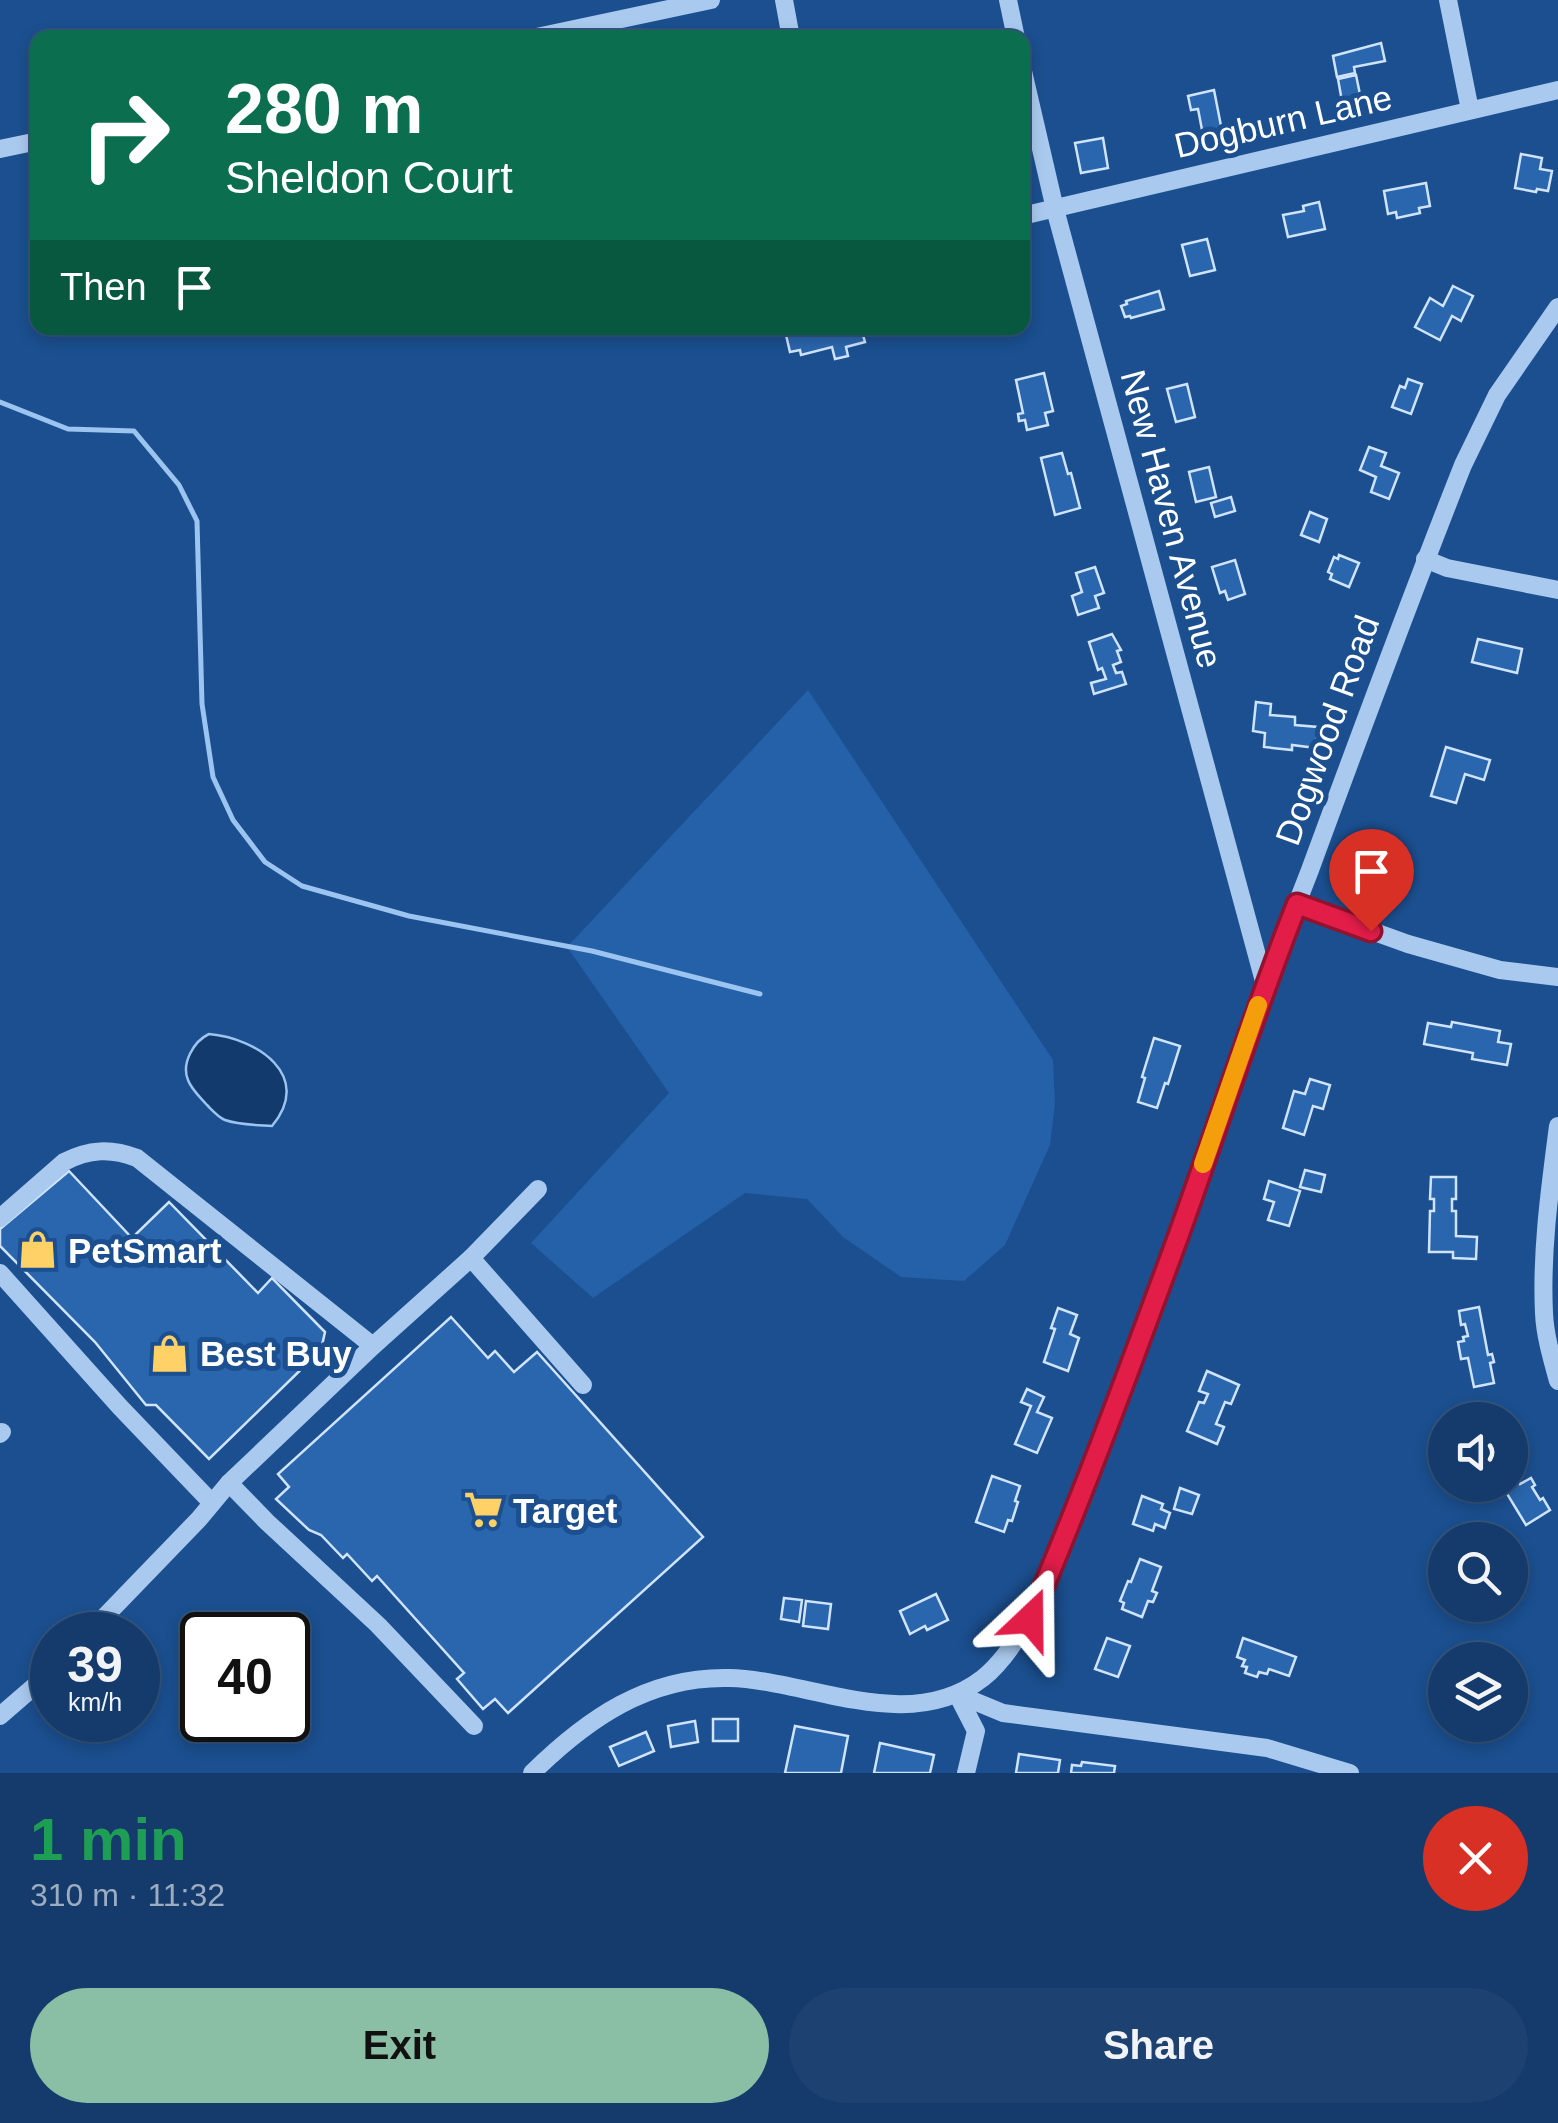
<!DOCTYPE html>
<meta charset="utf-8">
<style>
body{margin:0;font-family:Helvetica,sans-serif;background:#1d4271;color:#f1f3f6;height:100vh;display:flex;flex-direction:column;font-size:38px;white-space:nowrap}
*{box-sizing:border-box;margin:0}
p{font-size:32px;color:#9dadc1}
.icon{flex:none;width:55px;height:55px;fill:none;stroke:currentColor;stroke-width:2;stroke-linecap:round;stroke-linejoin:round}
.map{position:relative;height:1773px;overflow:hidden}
.sheet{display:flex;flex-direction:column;background:#143b6b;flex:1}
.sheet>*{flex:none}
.hud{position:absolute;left:30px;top:30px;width:1000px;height:305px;border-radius:20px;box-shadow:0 5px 15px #0003,0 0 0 2px #33557e;background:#0b6e4f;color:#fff;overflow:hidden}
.fabs{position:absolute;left:1428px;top:1402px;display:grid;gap:20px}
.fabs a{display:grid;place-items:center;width:100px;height:100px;border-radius:50%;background:#143b6b;box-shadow:0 5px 15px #0003,0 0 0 2px #33557e;font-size:50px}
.speed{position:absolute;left:30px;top:1612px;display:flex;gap:20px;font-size:50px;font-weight:700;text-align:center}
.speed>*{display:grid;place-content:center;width:130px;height:130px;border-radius:50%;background:#143b6b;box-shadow:0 5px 15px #0003,0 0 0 2px #33557e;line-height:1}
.speed small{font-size:25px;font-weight:400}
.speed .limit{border:5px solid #111;border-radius:15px;background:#fff;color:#111}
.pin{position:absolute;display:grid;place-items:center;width:85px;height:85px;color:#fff;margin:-102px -42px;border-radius:50% 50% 50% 0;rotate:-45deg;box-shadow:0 0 10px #0007}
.pin .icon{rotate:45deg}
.me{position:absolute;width:110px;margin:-55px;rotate:23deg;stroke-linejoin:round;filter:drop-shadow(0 0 8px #0008)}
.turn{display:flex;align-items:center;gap:35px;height:210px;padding:0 30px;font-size:45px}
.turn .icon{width:130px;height:130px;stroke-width:2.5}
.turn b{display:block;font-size:70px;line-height:85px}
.then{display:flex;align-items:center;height:95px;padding:0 30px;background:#0003;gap:20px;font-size:38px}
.round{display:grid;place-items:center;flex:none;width:105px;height:105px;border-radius:52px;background:#1d4271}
.head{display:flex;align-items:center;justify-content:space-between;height:170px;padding:0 30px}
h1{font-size:60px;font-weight:700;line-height:75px;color:#1e9e55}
.primary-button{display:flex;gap:20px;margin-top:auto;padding:20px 30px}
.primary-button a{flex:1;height:115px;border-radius:60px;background:#8abfa5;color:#111;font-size:40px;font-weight:700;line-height:115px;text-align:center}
.primary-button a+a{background:#1d4271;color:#f1f3f6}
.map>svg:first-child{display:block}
</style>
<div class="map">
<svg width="1558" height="1773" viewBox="0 0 1558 1773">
<rect width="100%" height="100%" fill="#1b4f8f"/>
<polygon fill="#2461a8" points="808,690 1053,1060 1055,1103 1050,1145 1005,1245 964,1281 901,1277 843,1237 807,1199 745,1193 593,1298 531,1243 669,1093 567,947"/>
<path fill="#123a6d" stroke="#9cc4f0" stroke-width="2.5" d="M209 1034C257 1038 314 1076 272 1126 257 1125 239 1125 225 1120 218 1117 213 1111 207 1105 201 1098 191 1089 188 1080 181 1063 194 1041 209 1034Z"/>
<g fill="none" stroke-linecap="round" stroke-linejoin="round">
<polyline stroke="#9cc4f0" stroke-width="5" points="0,402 68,429 134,431 179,485 197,521 202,704 213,777 233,820 265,862 302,886 409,916 592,951 760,994"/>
</g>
<g fill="#2a66ad" stroke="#cfe3fa" stroke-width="2.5">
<polygon points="1381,43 1385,61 1354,67 1355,73 1337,77 1333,56"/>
<polygon points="1356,75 1362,104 1343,107 1338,79"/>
<polygon points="1214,90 1222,131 1203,135 1198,109 1191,110 1188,96"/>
<polygon points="1103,138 1108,168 1081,173 1075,143"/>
<polygon points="1521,154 1542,158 1540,169 1552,171 1548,191 1537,189 1536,192 1515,188"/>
<polygon points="1426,183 1430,206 1419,208 1420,213 1397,218 1396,212 1388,214 1384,191"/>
<polygon points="1319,202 1325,229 1288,237 1283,215 1304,211 1303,206"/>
<polygon points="1207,239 1215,270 1190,276 1182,245"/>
<polygon points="1453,286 1473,296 1461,321 1452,316 1440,340 1415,327 1430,298 1443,306"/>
<polygon points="1159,291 1164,309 1131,318 1130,316 1125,317 1121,306 1127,304 1126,301"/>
<polygon points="804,328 861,328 865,342 846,347 848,356 835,359 832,347 801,355 800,350 790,352 786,335"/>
<polygon points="1044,373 1053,411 1045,413 1048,425 1027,430 1025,420 1019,421 1018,414 1023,413 1016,380"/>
<polygon points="1408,379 1422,384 1411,414 1392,407 1400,386 1405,388"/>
<polygon points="1187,384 1195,417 1176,422 1167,389"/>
<polygon points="1369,447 1386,453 1381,466 1399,473 1389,499 1371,492 1376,477 1360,470"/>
<polygon points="1062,453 1068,474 1071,473 1080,508 1055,515 1041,458"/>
<polygon points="1209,467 1216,497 1196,502 1189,472"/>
<polygon points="1231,497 1235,511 1215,517 1211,503"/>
<polygon points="1310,512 1327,519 1319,542 1301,535"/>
<polygon points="1339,555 1359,563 1349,587 1330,579 1332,574 1328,572 1334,557 1338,559"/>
<polygon points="1235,560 1245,594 1228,600 1225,591 1220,593 1212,567"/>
<polygon points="1095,567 1104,593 1095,596 1099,608 1078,615 1072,596 1082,592 1076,573"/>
<polygon points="1112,634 1121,650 1117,651 1121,662 1113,665 1116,673 1122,672 1126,684 1094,694 1091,683 1106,679 1102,668 1098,670 1089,642"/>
<polygon points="1478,639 1522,649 1517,673 1472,662"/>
<polygon points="1256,702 1271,704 1270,715 1295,717 1295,725 1318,727 1316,748 1292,745 1292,750 1264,747 1265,733 1253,731"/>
<polygon points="1446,747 1490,760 1484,780 1465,774 1456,803 1431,796"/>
<polygon points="1452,1022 1500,1031 1498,1042 1511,1044 1507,1065 1472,1059 1473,1053 1424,1044 1428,1023 1451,1027"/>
<polygon points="1154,1038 1180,1046 1168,1084 1165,1083 1157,1108 1138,1102 1145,1078 1142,1077"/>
<polygon points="1310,1079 1330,1085 1323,1109 1313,1106 1304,1135 1283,1128 1294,1091 1305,1094"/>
<polygon points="1305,1170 1325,1175 1321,1192 1300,1187"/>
<polygon points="69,1171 132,1238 169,1202 258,1293 272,1278 325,1332 321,1350 209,1459 156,1405 146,1405 95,1342 0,1246 0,1229"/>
<polygon points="1431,1177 1456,1177 1456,1199 1452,1199 1452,1211 1456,1211 1456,1236 1477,1237 1476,1259 1453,1258 1453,1252 1429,1252 1430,1211 1434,1211 1434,1199 1430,1199"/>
<polygon points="1269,1181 1300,1191 1289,1226 1268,1220 1274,1202 1264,1199"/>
<polygon points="1479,1307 1488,1355 1492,1354 1494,1362 1490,1363 1494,1383 1474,1387 1468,1358 1461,1359 1458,1342 1464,1341 1463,1337 1468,1336 1465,1324 1461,1325 1459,1311"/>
<polygon points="1058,1308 1077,1315 1070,1334 1079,1338 1068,1371 1044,1362 1055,1329 1051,1328"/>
<polygon points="451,1317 488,1358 495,1351 514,1372 537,1352 703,1537 508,1713 495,1699 483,1709 457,1679 464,1673 377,1576 372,1581 347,1554 343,1558 321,1535 309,1530 276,1499 289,1487 278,1474"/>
<polygon points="1207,1371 1239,1385 1231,1404 1225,1402 1216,1424 1224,1427 1217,1444 1187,1431 1199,1402 1204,1403 1208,1394 1199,1391"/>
<polygon points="1027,1389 1044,1397 1037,1412 1052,1418 1037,1453 1015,1444 1031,1406 1021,1402"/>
<polygon points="1511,1469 1520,1484 1531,1478 1535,1485 1532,1487 1540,1500 1543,1498 1550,1510 1526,1525 1506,1492 1503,1494 1498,1486 1491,1490 1488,1485 1510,1485"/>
<polygon points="992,1476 1020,1486 1015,1501 1018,1502 1012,1521 1008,1520 1004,1532 976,1522"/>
<polygon points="1180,1488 1199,1495 1192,1514 1174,1509"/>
<polygon points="1142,1496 1163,1504 1161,1509 1170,1513 1165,1528 1155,1524 1153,1531 1133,1524"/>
<polygon points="1140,1559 1161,1567 1152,1591 1157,1593 1153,1602 1148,1601 1142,1617 1122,1609 1124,1603 1120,1601 1128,1581 1131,1582"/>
<polygon points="936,1594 948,1620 927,1630 925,1626 910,1634 900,1611"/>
<polygon points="784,1598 802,1600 799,1622 781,1619"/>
<polygon points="806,1601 831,1604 828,1629 803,1626"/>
<polygon points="1107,1638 1130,1646 1118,1677 1095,1669"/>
<polygon points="1243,1638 1296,1657 1289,1676 1269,1669 1267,1674 1259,1672 1257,1677 1245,1673 1247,1667 1242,1666 1245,1660 1237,1657"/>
<rect x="713" y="1719" width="25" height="22"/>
<polygon points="695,1721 698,1742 671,1747 668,1726"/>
<polygon points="795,1726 848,1736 841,1773 785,1773"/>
<polygon points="646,1732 654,1751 619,1766 610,1747"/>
<polygon points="880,1743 934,1755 930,1773 874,1773"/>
<polygon points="1019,1754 1060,1760 1058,1773 1016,1773"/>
<polygon points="1082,1762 1115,1766 1114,1773 1071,1773 1072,1765 1081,1766"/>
</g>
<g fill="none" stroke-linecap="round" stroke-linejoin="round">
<g stroke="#a9c9ee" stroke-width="18">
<polyline points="784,0 791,38"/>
<polyline points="1008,0 1016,38"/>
<polyline points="1448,0 1470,110"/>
<polyline points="532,38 711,0"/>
<polyline points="1022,67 1055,209 1265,985"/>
<polyline points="0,149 38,141"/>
<polyline points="1022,216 1558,90"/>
<polyline points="1425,559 1447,568 1558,590"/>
<polyline points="1297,904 1408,944 1500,970 1558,977"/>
<path d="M1558 1126C1550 1188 1541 1251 1544 1313 1545 1336 1552 1359 1558 1381"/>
<path d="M0 1218 64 1162C89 1149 111 1148 137 1158L373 1346"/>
<polyline points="471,1258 583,1385"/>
<polyline points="0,1273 120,1407 212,1503"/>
<polyline points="0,1434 2,1432"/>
<polyline points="229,1483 267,1522 378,1625 474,1726"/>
<polyline points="87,1635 199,1519 229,1483 373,1346 471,1258 538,1189"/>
<polyline points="957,1694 1003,1713 1267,1748 1350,1773"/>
<polyline points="957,1694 976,1731 966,1773"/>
<polyline points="0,1716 52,1671"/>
<path d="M532 1773C587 1719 648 1676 729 1678 811 1680 908 1736 983 1678 1038 1634 1073 1512 1099 1446 1123 1381 1149 1317 1172 1252 1204 1164 1232 1075 1264 988 1279 948 1295 909 1310 870 1360 734 1410 599 1463 465L1497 395 1558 307"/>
</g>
</g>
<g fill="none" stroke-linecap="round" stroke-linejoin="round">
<defs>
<path id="route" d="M1030 1619C1081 1500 1126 1378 1171 1256 1214 1139 1251 1020 1297 904L1371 931"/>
</defs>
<use href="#route" stroke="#92132f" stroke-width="25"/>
<use href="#route" stroke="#e11d48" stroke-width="18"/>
<polyline stroke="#f59e0b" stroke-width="18" points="1203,1164 1258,1005"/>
</g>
<defs>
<symbol id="shop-bare" viewBox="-9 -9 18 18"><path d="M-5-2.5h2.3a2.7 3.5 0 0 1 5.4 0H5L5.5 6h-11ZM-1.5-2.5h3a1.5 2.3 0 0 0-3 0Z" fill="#ffd166" stroke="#1b4f8f" stroke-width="2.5" paint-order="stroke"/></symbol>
<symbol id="supermarket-bare" viewBox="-9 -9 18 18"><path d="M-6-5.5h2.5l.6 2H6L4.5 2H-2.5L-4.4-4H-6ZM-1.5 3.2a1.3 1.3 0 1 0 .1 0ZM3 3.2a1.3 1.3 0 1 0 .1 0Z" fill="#ffd166" stroke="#1b4f8f" stroke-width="2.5" paint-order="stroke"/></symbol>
</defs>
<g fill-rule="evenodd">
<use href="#shop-bare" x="10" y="1222" width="55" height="55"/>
<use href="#shop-bare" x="142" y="1326" width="55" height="55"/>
<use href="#supermarket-bare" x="456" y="1482" width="55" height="55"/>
</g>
<g text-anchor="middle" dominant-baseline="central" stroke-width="10" stroke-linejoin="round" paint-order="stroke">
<g font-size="35" fill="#fff" stroke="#1b4f8f">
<text transform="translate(1283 121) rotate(-13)">Dogburn Lane</text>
<text transform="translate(1172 519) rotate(75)">New Haven Avenue</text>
<text transform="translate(1327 730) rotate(-70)">Dogwood Road</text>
</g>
<g font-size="35" font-weight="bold" fill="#fff" stroke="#1b4f8f" text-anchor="start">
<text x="68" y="1250">PetSmart</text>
<text x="200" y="1353">Best Buy</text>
<text x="513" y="1510">Target</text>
</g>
</g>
</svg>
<div class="fabs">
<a><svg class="icon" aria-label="sound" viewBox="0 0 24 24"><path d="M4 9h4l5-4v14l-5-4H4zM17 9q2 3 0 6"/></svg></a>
<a><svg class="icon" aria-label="search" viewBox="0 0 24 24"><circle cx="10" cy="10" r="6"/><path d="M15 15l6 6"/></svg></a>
<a><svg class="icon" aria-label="layers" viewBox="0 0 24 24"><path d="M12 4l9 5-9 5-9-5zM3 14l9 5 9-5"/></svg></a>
</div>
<div class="speed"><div>39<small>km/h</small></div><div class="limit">40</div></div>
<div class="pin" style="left:1371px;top:931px;background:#d93025"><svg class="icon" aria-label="arrive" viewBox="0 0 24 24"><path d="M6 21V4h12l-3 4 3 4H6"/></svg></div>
<svg class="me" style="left:1030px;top:1619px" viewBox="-20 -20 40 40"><path d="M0-17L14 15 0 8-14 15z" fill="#e11d48" stroke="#fff" stroke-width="4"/></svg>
<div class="hud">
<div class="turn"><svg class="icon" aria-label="right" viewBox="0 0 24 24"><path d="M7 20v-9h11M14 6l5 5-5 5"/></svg><div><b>280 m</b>Sheldon Court</div></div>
<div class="then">Then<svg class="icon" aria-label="arrive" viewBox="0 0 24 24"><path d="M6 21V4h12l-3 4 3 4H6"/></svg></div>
</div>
</div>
<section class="sheet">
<div class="head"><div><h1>1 min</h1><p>310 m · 11:32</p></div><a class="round" style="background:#d93025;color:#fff"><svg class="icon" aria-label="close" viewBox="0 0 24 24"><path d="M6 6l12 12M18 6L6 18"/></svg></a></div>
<div class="primary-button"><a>Exit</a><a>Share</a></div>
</section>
